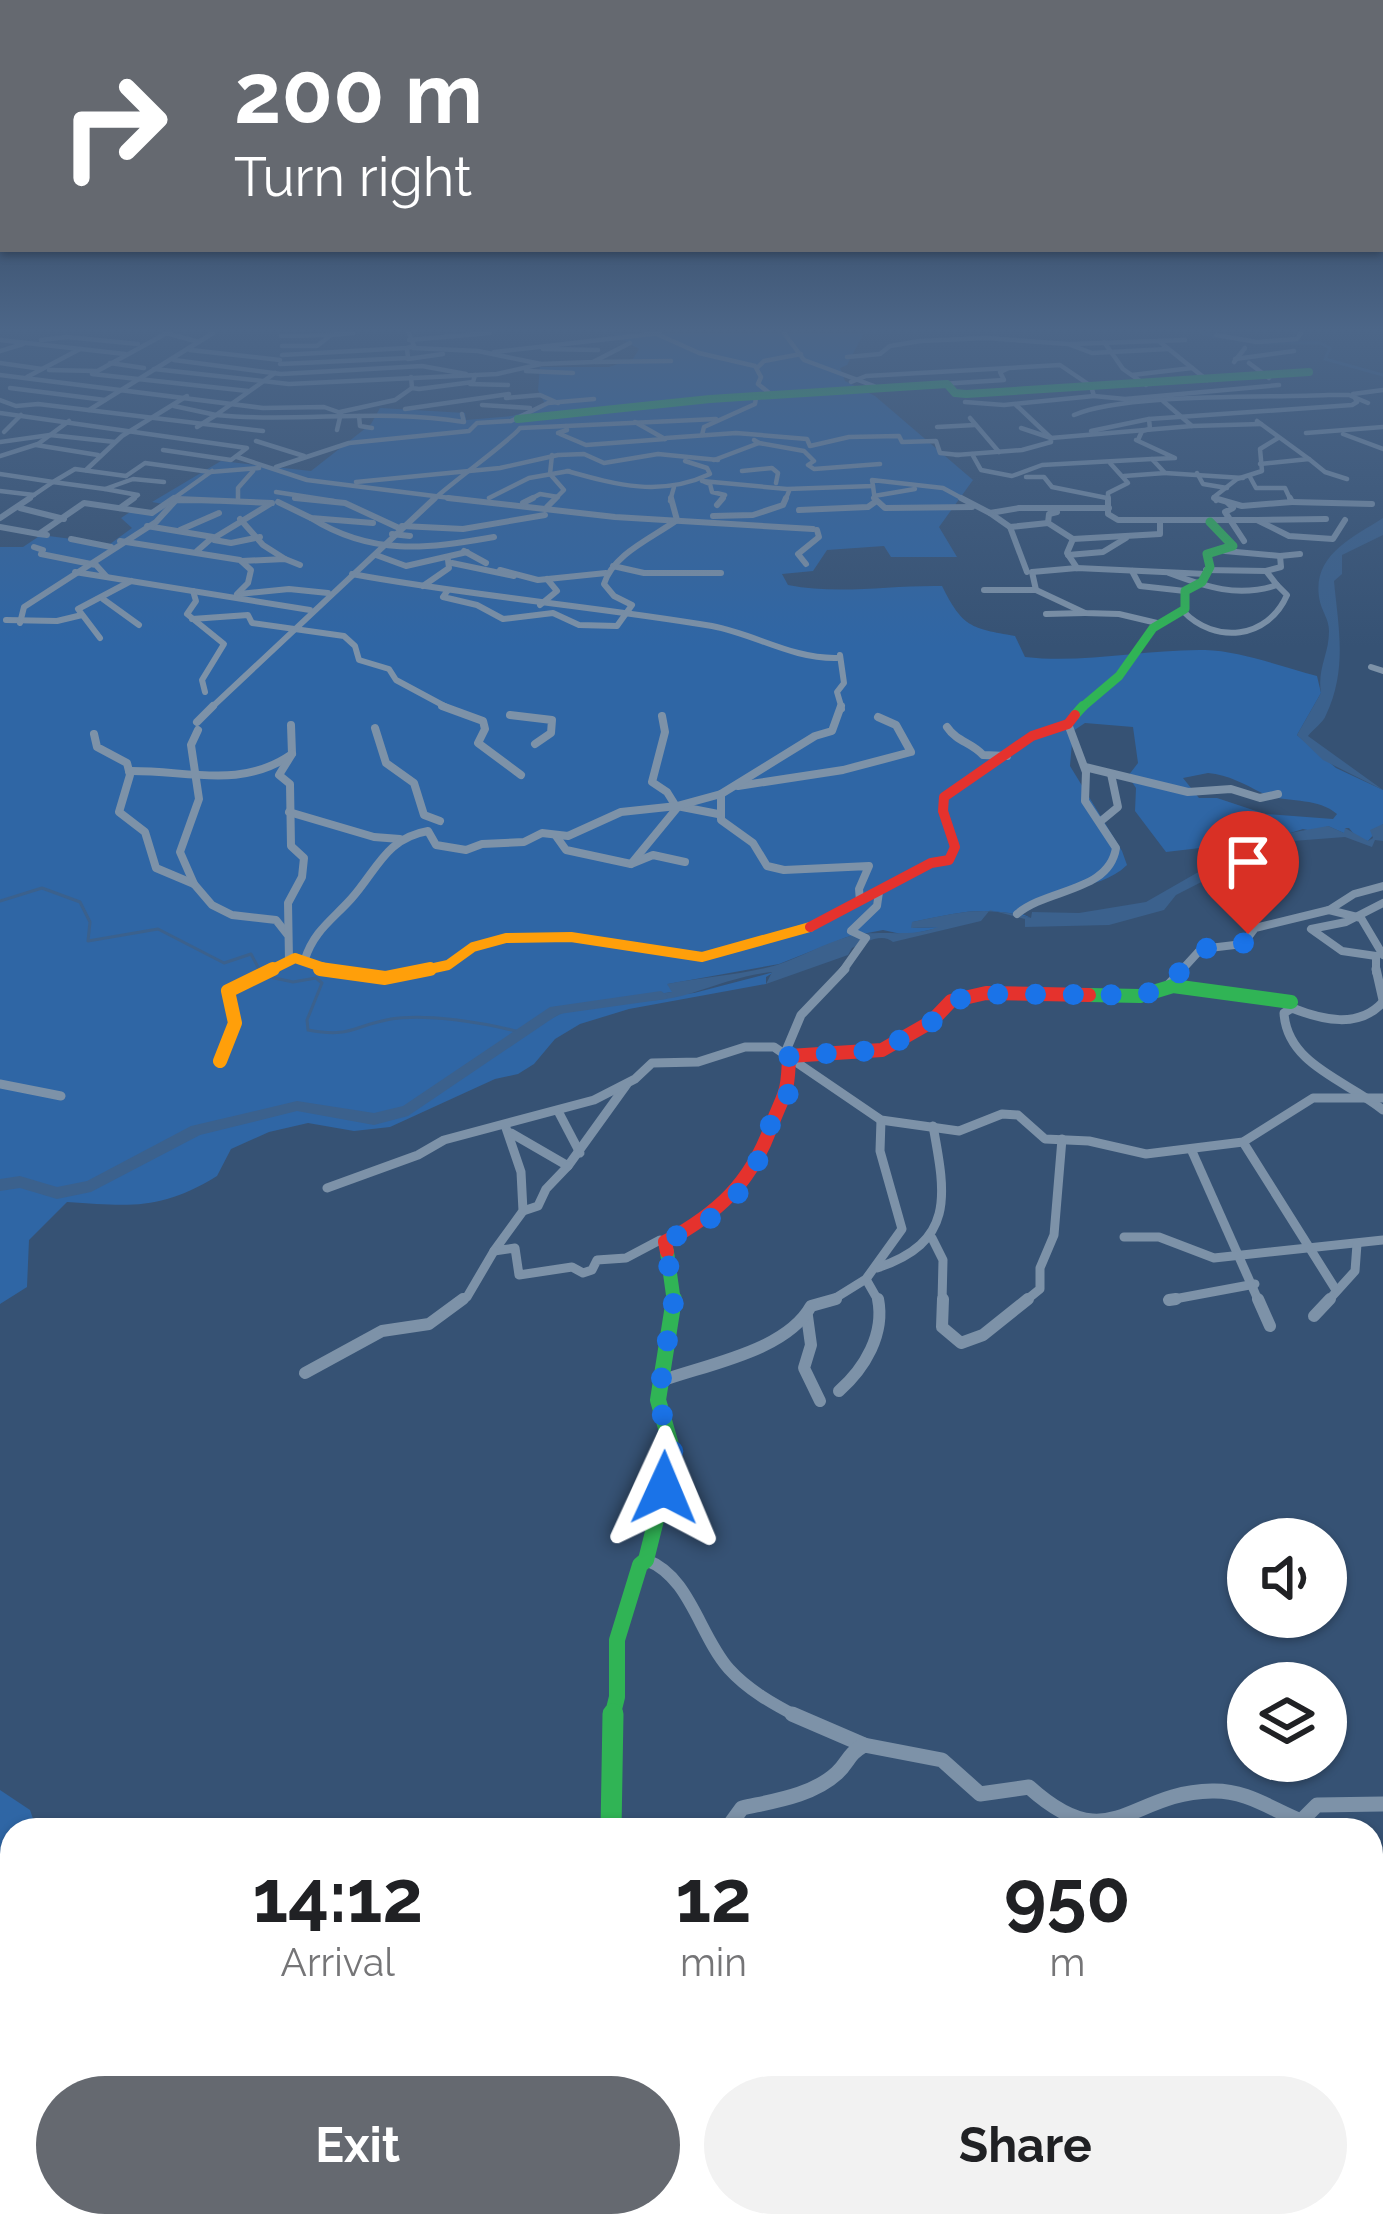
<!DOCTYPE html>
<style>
body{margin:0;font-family:Raleway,sans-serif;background:#f2f2f2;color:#202124;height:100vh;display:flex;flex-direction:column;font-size:45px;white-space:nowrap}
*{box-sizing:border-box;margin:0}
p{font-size:39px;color:#757577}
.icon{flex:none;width:66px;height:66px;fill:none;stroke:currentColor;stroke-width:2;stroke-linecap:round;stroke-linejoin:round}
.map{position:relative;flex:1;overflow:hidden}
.drawer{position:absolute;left:0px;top:1818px;width:1383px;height:420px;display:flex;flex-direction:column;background:#fff;border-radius:36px 36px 0 0;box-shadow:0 3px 9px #0004}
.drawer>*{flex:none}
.top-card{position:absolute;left:0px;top:0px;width:1383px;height:252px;box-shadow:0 3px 9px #0004;background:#656970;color:#fff;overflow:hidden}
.fabs{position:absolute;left:1227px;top:1518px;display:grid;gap:24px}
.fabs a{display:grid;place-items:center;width:120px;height:120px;border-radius:50%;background:#fff;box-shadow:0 3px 9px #0004;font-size:60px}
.pin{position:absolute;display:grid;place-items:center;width:102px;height:102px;color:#fff;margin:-123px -51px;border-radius:50% 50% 50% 0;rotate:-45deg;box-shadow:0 0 12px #0007}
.pin .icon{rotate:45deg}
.me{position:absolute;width:132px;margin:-66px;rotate:1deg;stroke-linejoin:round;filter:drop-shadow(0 0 9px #0008)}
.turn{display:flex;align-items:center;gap:42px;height:252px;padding:0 36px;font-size:54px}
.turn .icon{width:156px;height:156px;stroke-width:2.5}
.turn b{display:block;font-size:84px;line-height:102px}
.eta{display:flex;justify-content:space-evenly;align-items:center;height:204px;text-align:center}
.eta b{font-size:72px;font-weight:700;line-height:84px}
.primary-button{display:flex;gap:24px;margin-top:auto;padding:24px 36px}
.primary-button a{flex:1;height:138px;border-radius:72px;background:#656970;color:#fff;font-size:48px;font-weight:700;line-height:138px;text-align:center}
.primary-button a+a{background:#f2f2f2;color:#202124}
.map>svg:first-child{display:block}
</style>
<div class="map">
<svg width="1383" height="2238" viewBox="0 0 1383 2238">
<rect width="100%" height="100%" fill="#365274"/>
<g fill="#2f66a5" fill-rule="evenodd">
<path d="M612 333H864L847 365 840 368 845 381 875 396 973 480 939 527 957 557H891L884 546 827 550 813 571 782 574 788 585C839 595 890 585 942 586 963 628 971 628 1015 636L1025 657C1084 664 1145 649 1205 650 1241 651 1282 667 1317 676L1321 693 1297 735 1336 768 1383 790V824L1368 841 1358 839 1349 828H1345L1346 834 1328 826 1317 832 1303 829 1268 840 1166 852 1135 811 1136 788 1128 776 1138 763 1133 727 1085 723 1073 731 1070 766 1122 851 1127 865C1096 895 1049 881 1020 913L1031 918C985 905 960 912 913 922V928L943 927 906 935 883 930 847 937 779 964 668 984 673 992 559 1007 554 1017 563 1009 694 993 774 972 766 977V984L629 1009 580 1024 555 1039 534 1064 518 1074 495 1079 390 1127 354 1131 308 1123 269 1132 231 1149 217 1176C160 1211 130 1206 67 1202L29 1240 27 1287 0 1304V547H23L41 535 110 544 132 528 121 518 130 512 153 513 163 504 152 502 221 461 311 471 371 424 380 408 465 413 466 420 512 416 546 406 538 390 540 367H609L633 359 639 349ZM1208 773C1229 775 1244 784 1262 793 1285 804 1316 796 1337 814L1333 819 1265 814 1217 798H1199L1183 778Z"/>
<polygon points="0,1790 30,1810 37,1830 12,1830 12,1979 0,1992"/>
</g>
<g fill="#3b618d">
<path d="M1383 518V535L1342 555V574L1334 581C1338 625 1348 669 1326 715 1323 723 1313 729 1308 736L1383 790 1323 760 1297 735 1321 693C1317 668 1329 655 1329 631 1329 618 1321 611 1319 597 1313 555 1352 538 1383 518Z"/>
<path d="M1383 824V841L1375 840 1372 847 1345 837 1267 843 1268 848 1176 895 1164 910 1109 925 1025 927V919L990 910 981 921 893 942C882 932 864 943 852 948L848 955 766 984 772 972C747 974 716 985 692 993 644 1009 590 994 548 1021L559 1007 672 992 667 984C703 977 742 975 777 965 801 957 823 944 847 937 879 928 908 939 938 927L911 928 912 922C959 912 985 905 1031 918L1032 912 1079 913 1146 902 1256 839 1328 826 1344 833 1345 828 1368 841 1373 838 1370 830Z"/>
</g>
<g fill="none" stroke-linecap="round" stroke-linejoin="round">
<g stroke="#3b618d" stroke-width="3">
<polyline points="1200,333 1216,337"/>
<polyline points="1267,343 1320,343 1330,348 1325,359 1383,375"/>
<polyline points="0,901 42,888 80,902 90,922 88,941 158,929 224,963 251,954 259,969"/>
<path d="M265 976 293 982 316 978 322 983 307 1020 308 1030C352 1038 352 1026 391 1019 427 1013 487 1023 523 1033"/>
</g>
<polygon fill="#3b618d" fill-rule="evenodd" points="661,991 668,996 666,999 559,1014 408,1116 374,1125 297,1111 200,1135 91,1192 57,1199 20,1188 0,1191 0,1179 20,1176 57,1187 87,1181 191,1126 297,1101 374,1113 403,1106 550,1007"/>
<g stroke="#7d92a8" stroke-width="4.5">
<polyline points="166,333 199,342"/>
<polyline points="784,333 804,360 874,386"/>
<polyline points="165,334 92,374 248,391"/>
<polyline points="659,335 699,353 755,366 761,377 758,384 773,396"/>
<polyline points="1216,335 1257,342 1297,339 1301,333"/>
<polyline points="281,336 331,335"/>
<polyline points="0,340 125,354"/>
<polyline points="41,340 67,337 138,344"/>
<polyline points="409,340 490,333"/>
<polyline points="1104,342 1123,369 1146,385"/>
<polyline points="1160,342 1207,380"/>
<polyline points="1071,344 1185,340"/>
<polyline points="282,346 317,346 331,335 353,333"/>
<polyline points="413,348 478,351 541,364"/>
<polyline points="543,349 598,350"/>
<polyline points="190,350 280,360"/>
<polyline points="0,351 23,344"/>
<polyline points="494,352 660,333"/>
<polyline points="282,355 407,348"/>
<polyline points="847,357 880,354 890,346 920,341 986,338 1068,344 1092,353 1168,349"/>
<polyline points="408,359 443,354"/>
<polyline points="1235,359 1294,351"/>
<polyline points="174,360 281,374 422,366 466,374"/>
<polyline points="595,362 671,361"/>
<polyline points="1234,362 1245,348"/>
<polyline points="0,363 42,369"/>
<polyline points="110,363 144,368"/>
<polyline points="1249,363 1269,378"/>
<polyline points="280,364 408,358 407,348 414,346 409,333"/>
<polyline points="757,368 764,361 801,354"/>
<polyline points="154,369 289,384 497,374 541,364 593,362 630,343"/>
<polyline points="49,370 96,371"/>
<polyline points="526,371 573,373"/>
<path d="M275 373 216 415C299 423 381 408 464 422L462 414"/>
<polyline points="0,375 263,408 324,407 341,413 337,430"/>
<polyline points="1132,375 1192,368"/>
<polyline points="27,377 80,349"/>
<polyline points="411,377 412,388 419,389 473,382 475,375"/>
<polyline points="851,382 866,376 1060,365 1091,386 1094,396 1125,399 1279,385"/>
<polyline points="470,384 508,385"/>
<polyline points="941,384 1004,380 1000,372 1007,369"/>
<polyline points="10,388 105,400"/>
<polyline points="506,398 540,395 558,403"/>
<polyline points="0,400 16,406 38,404 263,431"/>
<polyline points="1163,401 1192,426 1261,424"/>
<polyline points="965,402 1004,405 1094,396"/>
<polyline points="482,405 530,408"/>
<polyline points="1016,405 1051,438"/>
<polyline points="174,406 216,415 197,427"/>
<polyline points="405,409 509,394"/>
<polyline points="89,410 213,333"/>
<polyline points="340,412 395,400 412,388"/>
<polyline points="0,413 247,448 231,460 163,450"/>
<path d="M1074 415C1124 393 1267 398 1328 395H1349L1368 403"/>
<polyline points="359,416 360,426 372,428"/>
<polyline points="970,418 999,452"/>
<polyline points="1257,421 1309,459"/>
<polyline points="635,422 665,439"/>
<polyline points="937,427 975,425"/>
<polyline points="1021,428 1051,438"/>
<polyline points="1091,431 1149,419"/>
<polyline points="4,432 21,415"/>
<polyline points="558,433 567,430 566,426 716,419"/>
<polyline points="1306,433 1383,427"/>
<polyline points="560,434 586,445 665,439"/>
<polyline points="1343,434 1383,449"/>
<polyline points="702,435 704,427 755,404 756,398"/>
<polyline points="666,438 736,433 807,439 810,446 849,437 899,436 902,442 936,441 940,453 959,455"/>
<polyline points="1138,440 1142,431 1150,429 1149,419 1352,405 1357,402 1353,394 1383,390"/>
<polyline points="256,441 304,456"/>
<polyline points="0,442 50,435 115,442"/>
<polyline points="759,443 804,451 814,461 808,465 814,469 880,464"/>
<polyline points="36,445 98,455"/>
<polyline points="972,454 981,470 1012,476 1042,465 1152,459"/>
<polyline points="552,455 550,474 564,490 553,501"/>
<polyline points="956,455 1022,450 1051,442 1051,438 1192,426"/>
<polyline points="0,456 38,444 69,421"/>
<polyline points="237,457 307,480 474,501"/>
<polyline points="714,460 759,443 754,440"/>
<polyline points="1260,464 1309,459 1325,472 1347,479"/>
<polyline points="276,467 349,443 469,431 477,423 511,421 548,403 594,399"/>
<polyline points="86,470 122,436 187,396"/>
<path d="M567 471C617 485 661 497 710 474L707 468 685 461"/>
<polyline points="742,471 772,468 778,473 776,483"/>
<polyline points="1165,473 1243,478"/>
<polyline points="1197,473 1203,484 1227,488"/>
<polyline points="0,474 53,482 75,469 126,476"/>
<polyline points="126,476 145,463 210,472 259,468"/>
<polyline points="1124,476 1165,473 1152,459 1175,458 1136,440"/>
<polyline points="1026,477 1044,477 1052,487 1107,498"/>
<polyline points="1250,477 1256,488 1285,488 1291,501"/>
<polyline points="356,482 500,468 558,455 584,454 604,463 658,454 718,460"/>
<polyline points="873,486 875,501"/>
<polyline points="0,491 34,495"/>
<polyline points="276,492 334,501"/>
<polyline points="874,496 915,489"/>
<polyline points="489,498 529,478 569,471"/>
<polyline points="238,500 238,488 253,471"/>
<polyline points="25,501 53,482 105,489"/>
<polyline points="130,501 138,495 105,489 133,479 164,482"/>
<polyline points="170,501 212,471"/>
<polyline points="175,501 218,501"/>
<path d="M432 501C447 486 515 437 520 428L566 426"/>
<polyline points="527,501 540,494 558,497"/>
<polyline points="670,501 674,487"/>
<polyline points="720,501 725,495 712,492 710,484 702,481 787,489 873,486 872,480 943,488 967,501"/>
<polyline points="785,501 789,491"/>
<polyline points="1108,501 1108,493 1128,483 1110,463"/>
<polyline points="1216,501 1214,497 1237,479 1262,471 1260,449 1278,438"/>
</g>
<g stroke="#7d92a8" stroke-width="6">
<polyline points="295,498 345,503 399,528"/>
<polyline points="448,498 615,517 813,529"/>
<polyline points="874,498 885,508 972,507"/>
<polyline points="961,498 990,513 1019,508 1109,508"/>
<polyline points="1108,498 1108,514 1118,520 1257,520 1289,536 1333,539 1345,520"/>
<polyline points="1214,498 1242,506 1292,502 1290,498"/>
<polyline points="278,502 311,518 373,523"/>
<polyline points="1292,502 1372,504"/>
<polyline points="523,503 533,498"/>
<polyline points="1228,503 1233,508 1225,512 1244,541"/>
<polyline points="717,505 723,498"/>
<polyline points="547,507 556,498"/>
<polyline points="20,508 64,519"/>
<polyline points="120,508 134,498"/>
<polyline points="799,510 868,507 875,502"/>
<polyline points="1057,512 1049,514 1048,523 1073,539"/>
<polyline points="990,513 1010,527 1027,572"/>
<polyline points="713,516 753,515 783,505 786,498"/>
<polyline points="0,518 30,498"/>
<path d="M311 518C372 556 426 549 494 537"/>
<polyline points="240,519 263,545 285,559"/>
<polyline points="1257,520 1326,519"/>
<polyline points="147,526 213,537 197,551"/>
<polyline points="402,526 463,529 545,515"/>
<polyline points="0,527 39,534"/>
<polyline points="1010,527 1048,523"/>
<polyline points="180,530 219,513"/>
<polyline points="392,534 410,536"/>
<polyline points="47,535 39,534 84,503 152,513 174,498"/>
<polyline points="214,538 270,504"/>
<polyline points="71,539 111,547"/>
<polyline points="214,540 231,543 260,537"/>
<polyline points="120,541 240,560 251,570 248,583 237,594"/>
<polyline points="34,547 43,550 41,554 96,565 106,576"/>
<polyline points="464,551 486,563"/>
<polyline points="1225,551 1280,556"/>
<polyline points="376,555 406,566 467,552"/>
<polyline points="1068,555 1103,552 1126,538"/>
<polyline points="242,561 285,559 300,565"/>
<polyline points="452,563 514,576"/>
<polyline points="806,564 798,554 819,537 817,530"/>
<polyline points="613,566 644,573 721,573"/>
<polyline points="1077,568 1067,553 1073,539 1160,534 1160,523"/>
<polyline points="500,570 538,580 606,573"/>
<polyline points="1206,570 1266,571"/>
<polyline points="1132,571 1140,586 1185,591"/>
<polyline points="75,572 310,610"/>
<path d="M1169 573C1206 587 1238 598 1277 585L1266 571 1281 567 1280 556 1300 554"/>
<path d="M352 574C471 596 592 606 712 626 755 634 792 659 837 658"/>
<polyline points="423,586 449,568 448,560"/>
<path d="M448 590 443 597 477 605 503 619 553 613 579 625 617 626 632 605 614 596 604 584C613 554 652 538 677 520L671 498"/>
<polyline points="984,590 1036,590 1085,613 1119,614 1157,623"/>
<polyline points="1036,590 1032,572 1077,568 1206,574"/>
<polyline points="193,591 196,601 187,614 224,644 202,680 205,692"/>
<polyline points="239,594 289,589 328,593"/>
<polyline points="103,599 139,625"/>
<polyline points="540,605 557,591 547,579"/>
<path d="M1183 611C1215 645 1268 639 1287 595L1277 585"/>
<polyline points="1046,614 1085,613"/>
<polyline points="192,619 248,615 252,623 344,636 355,646 359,660 389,669 396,680 450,709"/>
<polyline points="6,620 57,621 82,615"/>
<polyline points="20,623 24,607 156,522 177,499 272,503"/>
<polyline points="100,638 78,609 131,581"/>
<polyline points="840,655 844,683 837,692 842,709"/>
<polyline points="1371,667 1383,671"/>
<polyline points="210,709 435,498"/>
</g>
<g stroke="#7d92a8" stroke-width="8">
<polyline points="442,706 483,721 485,729 478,743 521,775"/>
<polyline points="510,715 552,720 551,733 535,744"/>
<polyline points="197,722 213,706"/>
<path d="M947 727C957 742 971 742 983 755L1007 756"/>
<polyline points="375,728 386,763 414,783 424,815 440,821"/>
<polyline points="94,734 97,747 127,763 130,775 119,812 145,832 156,868 194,884 212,905 232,915 276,920 287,934"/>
<polyline points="1085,767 1188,792 1231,789 1260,798 1278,794"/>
<path d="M129 771C187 770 241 790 292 754L291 725"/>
<polyline points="738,786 843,770 911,752 896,725 878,717"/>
<polyline points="721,794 721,820 753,843 767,866 784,870 869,866 859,889 860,901"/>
<polyline points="677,806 718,814"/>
<polyline points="289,812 374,837 400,839"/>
<polyline points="1101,821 1118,807 1111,774"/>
<polyline points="556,836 566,850 631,864 653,855 685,862"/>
<polyline points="631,864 677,808 667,792 652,782 665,732 662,716"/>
<polyline points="194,884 180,852 199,799 191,745 198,730"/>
<polyline points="1329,910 1361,918 1383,955"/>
<path d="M1017 914C1048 888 1109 892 1116 848L1085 801 1086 772 1068 724"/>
<path d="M305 959C314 931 332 920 351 899 377 870 386 838 428 831L436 845 466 850 482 844 524 842 542 833 568 836 621 812 677 806 721 794 815 736 832 731 841 706"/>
<polyline points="289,960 288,903 302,877 304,858 291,846 290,784 279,775 292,754"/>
<polyline points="842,972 866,938 851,931 877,906 879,892"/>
<polyline points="1180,972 1201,949 1243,944 1255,928 1329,910 1354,894 1383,886"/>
<polyline points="1376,972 1376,956 1342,951 1311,929 1346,922 1383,903"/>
</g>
<g stroke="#7d92a8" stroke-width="9">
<polyline points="1376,969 1383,1000"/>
<polyline points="1166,987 1183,969"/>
<path d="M1383 1002C1359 1029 1322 1020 1292 1008L1284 1013C1287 1065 1348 1081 1383 1110"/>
<polyline points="785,1053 801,1015 845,969"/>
<polyline points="0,1084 61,1096"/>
<polyline points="558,1111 580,1153"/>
<polyline points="505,1125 521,1172 523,1211 494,1251 515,1248 519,1275 572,1267 583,1273 592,1270 597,1260 626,1258 660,1240 665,1242"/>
<polyline points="511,1133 568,1166 627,1084"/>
<polyline points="1243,1142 1336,1290"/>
<polyline points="1191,1149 1259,1302"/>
<polyline points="327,1188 418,1155 444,1140 594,1100 635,1079 652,1063 698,1062 745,1047 774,1047 881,1120 959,1131 1002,1114 1018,1115 1045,1139 1089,1141 1146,1154 1243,1142 1313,1098 1383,1098"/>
<polyline points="523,1211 538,1206 546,1189 568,1166"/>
<polyline points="1124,1237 1159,1237 1214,1258 1383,1240"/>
<polyline points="932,1238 943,1260 942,1302"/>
<path d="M877 1268C955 1242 946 1196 933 1126"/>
<polyline points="867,1281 879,1302"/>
<polyline points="1169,1300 1255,1284"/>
<polyline points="457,1302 467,1297 494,1251"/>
<polyline points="829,1302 866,1279 902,1229 880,1151 881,1120"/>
<polyline points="1024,1302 1040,1289 1040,1268 1054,1235 1062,1139"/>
<polyline points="1327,1302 1355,1271 1357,1244"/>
</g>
<g stroke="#7d92a8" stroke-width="12">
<polyline points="943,1299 942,1327 961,1343 983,1335 1028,1299"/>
<polyline points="1258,1299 1270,1326"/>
<polyline points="1169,1300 1176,1299"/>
<polyline points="807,1316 811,1345 804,1368 820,1401"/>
<polyline points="1314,1316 1330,1299"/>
<polyline points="305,1373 382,1331 429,1324 463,1299"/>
<path d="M661 1381C708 1364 786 1351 811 1306L836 1299"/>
<path d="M839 1391C865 1368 885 1334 878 1299"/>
<path d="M646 1560C690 1576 699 1635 729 1669 748 1690 773 1704 798 1717"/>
</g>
<g stroke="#7d92a8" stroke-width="15">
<polyline points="792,1714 864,1745"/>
<path d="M726 1830 742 1808C773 1801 812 1796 837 1773 849 1762 847 1755 864 1745L942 1760 980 1794 1029 1787C1111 1861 1129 1792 1212 1791 1246 1790 1271 1809 1301 1821L1317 1805 1383 1804"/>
</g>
<polyline stroke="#30b455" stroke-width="8" points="518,419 710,399 947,384 955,393 966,394 1309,372"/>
<polyline stroke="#30b455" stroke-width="9" points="1080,709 1119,676 1153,628 1185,609 1185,591 1202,582 1210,567 1207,554 1233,546 1210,522"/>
<polyline stroke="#30b455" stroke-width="10" points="1075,715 1083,706"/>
<g stroke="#30b455" stroke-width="14">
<polyline points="1089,995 1140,996 1173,986 1291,1002"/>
<polyline points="667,1252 674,1302"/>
</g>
<polyline stroke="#30b455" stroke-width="16" points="612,1717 617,1697 617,1640 640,1565 646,1560 673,1452 658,1400 674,1299"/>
<polyline stroke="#30b455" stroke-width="21" points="611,1830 613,1714"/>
<g stroke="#ff9f0a" stroke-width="10">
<polyline points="267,972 295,958 336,972"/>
<polyline points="416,972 448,965 473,947 506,938 571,937 702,957 810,927"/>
</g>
<g stroke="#ff9f0a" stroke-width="14">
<polyline points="320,969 385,978 430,969"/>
<polyline points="220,1061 235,1023 228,991 273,969"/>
</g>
<polyline stroke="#e5322d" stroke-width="10" points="810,927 931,863 949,860 955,847 943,811 944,797 1032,736 1068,724 1075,715"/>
<path stroke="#e5322d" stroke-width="14" d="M667 1252 665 1242C718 1213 750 1184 771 1127 784 1092 788 1097 789 1056L882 1050 931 1022 951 1001 986 993 1089 995"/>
</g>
<linearGradient id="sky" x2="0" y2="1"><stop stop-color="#1e2d40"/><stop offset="0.51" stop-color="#4c6688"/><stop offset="1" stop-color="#4c6688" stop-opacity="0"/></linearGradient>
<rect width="1383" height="647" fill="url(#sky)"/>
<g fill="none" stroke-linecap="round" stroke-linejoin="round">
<path stroke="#1a73e8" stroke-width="21" stroke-dasharray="0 37.8" d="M664 1488 673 1452 658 1400 674 1299 665 1242C684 1231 709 1222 725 1208 744 1191 772 1142 771 1116L788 1098 789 1056 882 1050 932 1022 951 1001 983 994 1142 995 1166 987 1201 949 1243 944 1248 934"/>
</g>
</svg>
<div class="fabs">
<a><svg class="icon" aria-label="sound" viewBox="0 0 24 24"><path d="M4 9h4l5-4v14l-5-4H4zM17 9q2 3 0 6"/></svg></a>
<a><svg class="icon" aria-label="layers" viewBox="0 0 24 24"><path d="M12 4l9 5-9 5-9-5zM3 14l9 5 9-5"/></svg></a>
</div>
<div class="pin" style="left:1248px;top:934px;background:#d93025"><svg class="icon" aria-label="arrive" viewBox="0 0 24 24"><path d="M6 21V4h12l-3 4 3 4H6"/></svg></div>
<svg class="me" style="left:664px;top:1488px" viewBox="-20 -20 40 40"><path d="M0-17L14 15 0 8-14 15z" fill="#1a73e8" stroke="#fff" stroke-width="4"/></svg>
<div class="top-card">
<div class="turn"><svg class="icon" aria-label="right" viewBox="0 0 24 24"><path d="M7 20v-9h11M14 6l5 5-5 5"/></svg><div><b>200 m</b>Turn right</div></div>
</div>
<section class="drawer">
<div class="eta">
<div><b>14:12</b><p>Arrival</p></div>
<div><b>12</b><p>min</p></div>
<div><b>950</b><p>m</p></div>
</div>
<div class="primary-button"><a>Exit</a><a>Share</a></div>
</section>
</div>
